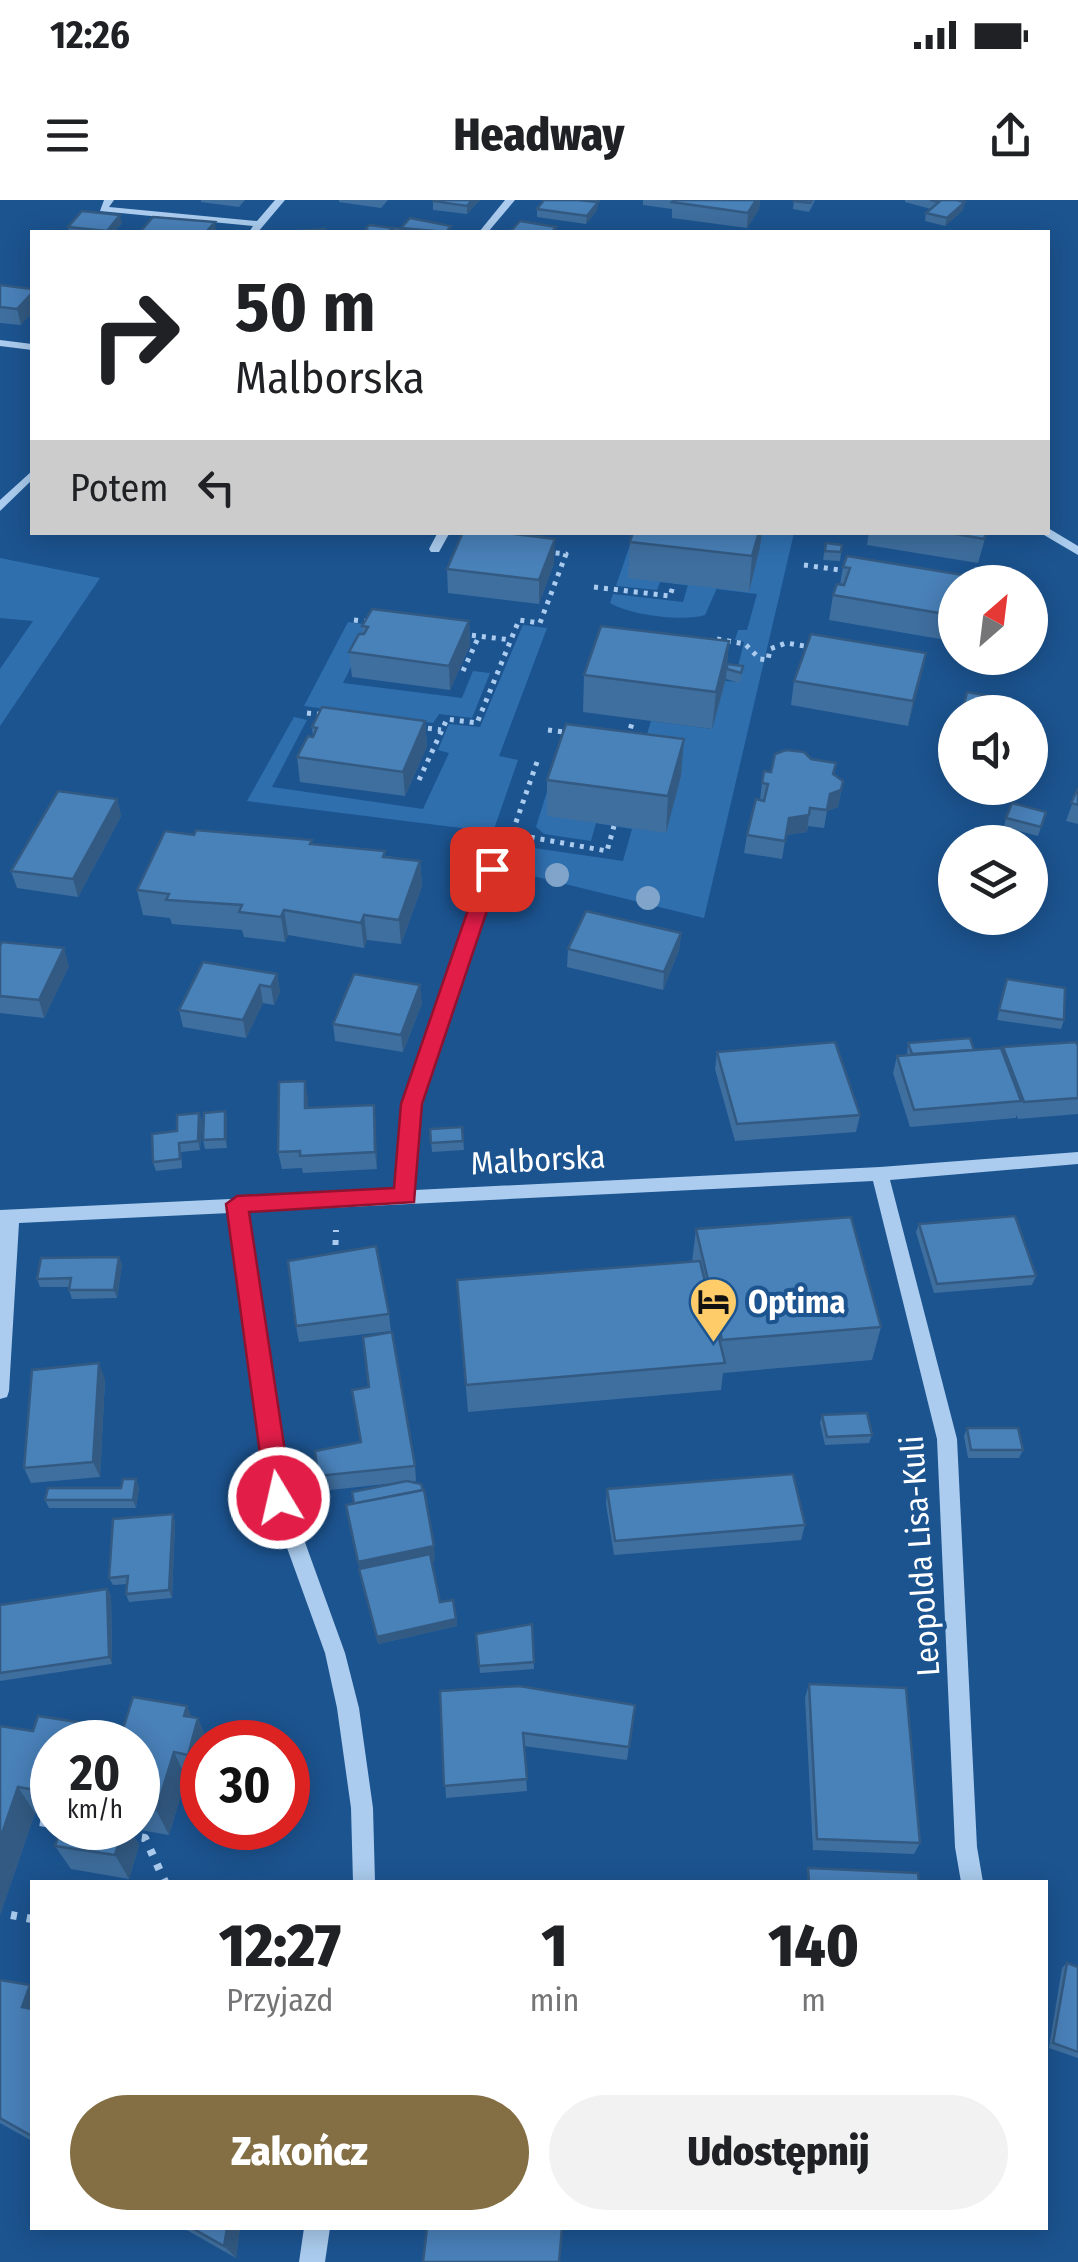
<!DOCTYPE html>
<html lang="pl">
<meta charset="utf-8">
<style>
body{margin:0;font-family:"Fira Sans Condensed",sans-serif;background:#f2f2f2;color:#202124;height:100vh;display:flex;flex-direction:column;font-size:38px;white-space:nowrap}
*{box-sizing:border-box;margin:0}
p{font-size:32px;color:#757577}
.icon{flex:none;width:55px;height:55px;fill:none;stroke:currentColor;stroke-width:2;stroke-linecap:round;stroke-linejoin:round}
.map{position:relative;flex:1;overflow:hidden}
.details{position:absolute;left:30px;top:1680px;width:1018px;height:350px;display:flex;flex-direction:column;background:#fff;border-radius:0px;box-shadow:0 5px 25px #0003}
.details>*{flex:none}
.hud{position:absolute;left:30px;top:30px;width:1020px;height:305px;border-radius:0px;box-shadow:0 5px 25px #0003;background:#fff;color:#202124;overflow:hidden}
.needle{width:65px;rotate:28deg}
.controls{position:absolute;left:938px;top:365px;display:grid;gap:20px}
.controls a{display:grid;place-items:center;width:110px;height:110px;border-radius:50%;background:#fff;box-shadow:0 5px 25px #0003;font-size:50px}
.speed{position:absolute;left:30px;top:1520px;display:flex;gap:20px;font-size:50px;font-weight:700;text-align:center}
.speed>*{display:grid;place-content:center;width:130px;height:130px;border-radius:50%;background:#fff;box-shadow:0 5px 25px #0003;line-height:1}
.speed small{font-size:25px;font-weight:400}
.speed .limit{border:15px solid #d22;background:#fff;color:#111}
.pin{position:absolute;display:grid;place-items:center;width:85px;height:85px;color:#fff;margin:-42px;border-radius:20px;box-shadow:0 5px 15px #0006}
.me{position:absolute;width:110px;margin:-55px;rotate:351deg;stroke-linejoin:round;filter:drop-shadow(0 0 8px #0008)}
.turn{display:flex;align-items:center;gap:35px;height:210px;padding:0 40px;font-size:45px}
.turn .icon{width:130px;height:130px;stroke-width:2.5}
.turn b{display:block;font-size:70px;line-height:85px}
.then{display:flex;align-items:center;height:95px;padding:0 40px;background:#0003;gap:20px;font-size:38px}
.eta{display:flex;justify-content:space-evenly;align-items:center;height:170px;text-align:center}
.eta b{font-size:60px;font-weight:800;line-height:70px}
.action{display:flex;gap:20px;margin-top:auto;padding:20px 40px}
.action a{flex:1;height:115px;border-radius:60px;background:#846e43;color:#fff;font-size:40px;font-weight:800;line-height:115px;text-align:center}
.action a+a{background:#f2f2f2;color:#202124}
.status{display:flex;justify-content:space-between;align-items:center;height:70px;padding:0 50px;background:#fff;direction:ltr}
.status svg{height:28px;fill:currentColor}
header{display:flex;justify-content:space-between;align-items:center;height:130px;padding:0 40px;background:#fff;font-size:45px;font-weight:800}
.map>svg:first-child{display:block}
</style>
<div class="status"><b>12:26</b><svg viewBox="0 0 49 12"><path d="M0 12V9h3v3zM5 12V6h3v6zM10 12V3h3v9zM15 12V0h3v12zM26 1h20v11H26zM47 4h2v5h-2z"/></svg></div>
<header><svg class="icon" aria-label="menu" viewBox="0 0 24 24"><path d="M4 6h16M4 12h16M4 18h16"/></svg>Headway<svg class="icon" aria-label="share" viewBox="0 0 24 24"><path d="M12 15V3M7 8l5-5 5 5M5 13v7h14v-7"/></svg></header>
<div class="map">
<svg width="1078" height="2062" viewBox="0 0 1078 2062">
<rect width="100%" height="100%" fill="#1c5490"/>
<g fill="#2f6fae">
<polygon points="634,333 794,333 704,718 484,664 492,642 623,661 632,629 596,623 591,641 544,634 536,627 563,541 642,551 651,521 712,529 725,481 740,482 736,475 744,442 735,440 738,430 747,430 757,394 660,382 657,390 616,386"/>
<polygon points="0,358 100,378 0,526 0,469 33,421 0,418"/>
<path d="M688 385 717 388 705 415C683 422 630 415 610 403L613 394 683 402Z"/>
<polygon points="348,422 468,438 368,432 343,483 462,498 473,471 490,473 472,518 439,514 433,523 304,506"/>
<polygon points="523,425 547,428 499,556 518,560 493,632 247,601 294,517 307,520 272,587 423,609 449,553 438,550 449,524 480,527"/>
</g>
<g fill="none" stroke-linecap="round" stroke-linejoin="round">
<g stroke="#abccee" stroke-width="5" stroke-dasharray="4 6" stroke-linecap="butt">
<polyline points="804,365 847,371"/>
<polyline points="594,387 670,396 674,383"/>
<polyline points="354,420 370,422"/>
<polyline points="462,434 511,440"/>
<polyline points="717,439 745,444 760,459 768,460 770,449 786,443 811,447"/>
<polyline points="463,471 479,436"/>
<polyline points="307,513 326,515"/>
<polyline points="418,527 441,530"/>
<polyline points="548,530 572,533"/>
<polyline points="628,538 633,519"/>
<polyline points="537,562 515,625 518,635 607,651 614,626"/>
<polyline points="419,580 447,519 477,523 519,420 540,423 566,354 546,352"/>
</g>
<polyline stroke="#abccee" stroke-width="6" stroke-dasharray="5 8" stroke-linecap="butt" points="335,1058 336,1030"/>
<g stroke="#abccee" stroke-width="8" stroke-dasharray="6 10" stroke-linecap="butt">
<polyline points="40,1622 52,1624"/>
<polyline points="126,1635 145,1638 165,1682"/>
<polyline points="11,1715 32,1719"/>
</g>
<g fill="#abccee" fill-rule="evenodd">
<polygon points="104,0 114,0 109,7 257,21 275,0 285,0 258,32 249,32 253,26 100,11"/>
<polygon points="505,0 515,0 488,32 479,32"/>
<polygon points="0,140 32,144 32,150 0,146"/>
<polygon points="32,271 32,280 0,311 0,300"/>
<polygon points="1048,328 1078,346 1078,355 1044,335 1042,332 1048,332"/>
<polygon points="438,332 450,332 439,352 431,352 429,349"/>
<path d="M492 664 499 669C462 773 414 878 415 990L880 967 1078 952V964L890 980 957 1239 977 1647 983 1682H961L955 1647 937 1239 873 981 247 1012 289 1298 345 1453 359 1508 373 1608 375 1682H353L351 1608 337 1508 325 1453 269 1298 230 1013 19 1023 9 1191 7 1197 0 1199V1010L397 991C398 878 447 774 485 669Z"/>
<polygon points="304,2028 330,2028 325,2062 299,2062"/>
</g>
</g>
<g fill="#80a4ca">
<circle cx="557" cy="675" r="12"/>
<circle cx="648" cy="698" r="12"/>
</g>
<g fill="#3f6f9f">
<polygon points="201,0 245,0 239,7 201,2"/>
<polygon points="339,0 388,0 381,8 339,2"/>
<polygon points="480,0 467,14 433,10 433,1"/>
<polygon points="544,0 600,0 598,3 597,10 586,24 537,17 537,9"/>
<polygon points="643,0 760,0 759,9 747,28 672,18 672,9 643,5"/>
<polygon points="815,0 809,12 793,9 794,1"/>
<polygon points="905,0 956,0 963,10 945,26 925,21 926,13 931,9 905,2"/>
<polygon points="122,23 114,32 69,32 68,27"/>
<polygon points="0,85 32,89 21,125 0,123"/>
<polygon points="633,332 762,332 760,347 749,392 628,378 630,342"/>
<polygon points="869,332 987,332 978,363 867,345"/>
<polygon points="826,343 842,345 840,361 823,360"/>
<polygon points="554,363 539,404 448,393 447,369"/>
<polygon points="843,367 955,382 955,408 946,440 829,420 833,395 840,385"/>
<polygon points="469,421 470,445 450,490 352,477 349,452 363,434 362,426"/>
<polygon points="729,441 727,464 743,466 742,475 740,483 726,479 712,529 583,512 584,475"/>
<polygon points="926,453 908,526 791,505 794,481"/>
<polygon points="425,521 427,546 405,596 300,582 297,557 313,537 312,527"/>
<polygon points="684,539 681,576 666,633 547,616 547,580"/>
<polygon points="811,559 843,581 838,607 827,611 824,628 808,626 807,632 786,635 782,659 744,653 747,635 760,600 762,583 771,572"/>
<polygon points="1078,588 1078,624 1066,621"/>
<polygon points="117,599 121,616 78,697 17,688 11,671"/>
<polygon points="1046,612 1038,636 1004,627 1006,618"/>
<polygon points="312,645 420,661 422,686 401,744 367,740 364,748 288,735 285,742 244,737 242,730 172,724 170,718 143,715 137,690"/>
<polygon points="681,733 679,750 663,790 567,767 568,749"/>
<polygon points="0,746 69,766 44,818 0,813"/>
<polygon points="277,774 280,792 274,805 263,803 246,838 183,827 179,810"/>
<polygon points="1007,779 1064,820 1061,829 997,820"/>
<polygon points="422,803 403,852 335,841 333,824"/>
<polygon points="908,843 974,850 1002,851 1003,847 1078,846 1078,914 1018,919 1016,915 1016,918 910,927 893,873 897,856 907,855"/>
<polygon points="717,852 860,915 856,932 735,941 715,869"/>
<polygon points="305,881 308,908 374,905 377,969 303,973 302,968 282,969 278,952"/>
<polygon points="225,911 227,920 227,948 205,949 203,940"/>
<polygon points="199,913 202,922 200,950 181,952 182,968 156,971 153,962 177,931"/>
<polygon points="462,927 464,950 432,952 430,929"/>
<polygon points="919,1024 1036,1076 1032,1085 934,1093 916,1032"/>
<polygon points="696,1029 881,1127 872,1160 723,1173 721,1190 468,1212 457,1080 692,1062"/>
<polygon points="119,1057 122,1065 117,1098 72,1099 69,1090 70,1087 40,1087 37,1079"/>
<polygon points="389,1114 391,1131 299,1142 296,1126"/>
<polygon points="105,1179 100,1277 31,1283 24,1268"/>
<polygon points="822,1215 872,1235 869,1243 825,1245 820,1223"/>
<polygon points="967,1228 1023,1250 1019,1258 968,1258 964,1236"/>
<polygon points="415,1266 416,1281 411,1282 435,1361 432,1361 440,1402 456,1419 457,1426 378,1444 361,1376 346,1305 354,1304 395,1283 321,1291 318,1276"/>
<polygon points="139,1287 136,1308 49,1308 45,1300"/>
<polygon points="607,1289 805,1325 801,1340 614,1355 606,1304"/>
<polygon points="173,1314 175,1322 172,1398 129,1402 126,1394 127,1384 113,1385 109,1378"/>
<polygon points="107,1389 111,1396 112,1464 0,1481 0,1405"/>
<polygon points="532,1424 534,1469 480,1473 476,1434"/>
<polygon points="809,1484 920,1643 914,1654 813,1650 805,1498"/>
<polygon points="440,1491 635,1505 627,1560 524,1546 527,1591 446,1598"/>
<polygon points="192,1517 202,1542 202,1569 199,1581 186,1578 169,1635 129,1628 139,1645 129,1679 71,1669 55,1646 61,1628 138,1628 138,1542 52,1542 52,1615 35,1613 0,1715 0,1526 33,1531 123,1529"/>
<polygon points="1067,1763 1078,1767 1078,1858 1049,1848 1062,1768"/>
<polygon points="0,1780 32,1788 32,1941 0,1923"/>
<polygon points="183,2028 240,2028 236,2058"/>
</g>
<g fill="#335a82">
<polygon points="472,0 480,0 467,14 467,6"/>
<polygon points="597,0 600,0 598,3 597,10 586,24 587,16"/>
<polygon points="756,0 760,0 759,9 747,28 748,13"/>
<polygon points="965,2 963,10 945,26 947,18"/>
<polygon points="120,15 122,23 114,32 107,32 107,31"/>
<polygon points="215,22 216,31 214,32 206,32"/>
<polygon points="32,93 32,113 21,125 17,109"/>
<polygon points="759,332 762,332 760,347 749,392 752,356"/>
<polygon points="555,339 554,363 539,404 539,380"/>
<polygon points="469,421 470,445 450,490 449,466"/>
<polygon points="729,441 726,478 712,529 716,492"/>
<polygon points="926,453 921,478 908,526 913,501"/>
<polygon points="425,521 427,546 405,596 403,572"/>
<polygon points="684,539 681,576 666,633 668,596"/>
<polygon points="841,590 838,607 827,611 830,594"/>
<polygon points="117,599 121,616 78,697 73,679"/>
<polygon points="809,615 807,632 786,635 782,659 789,618"/>
<polygon points="420,661 422,686 401,744 399,720"/>
<polygon points="284,710 288,735 285,742 281,717"/>
<polygon points="364,715 367,740 364,748 361,723"/>
<polygon points="681,733 679,750 663,790 664,772"/>
<polygon points="64,748 69,766 44,818 39,800"/>
<polygon points="277,774 280,792 274,805 271,787"/>
<polygon points="260,785 263,803 246,838 243,820"/>
<polygon points="420,785 422,803 403,852 401,835"/>
<polygon points="305,881 308,898 307,925 305,908"/>
<polygon points="374,905 376,922 377,969 375,952"/>
<polygon points="225,911 227,920 227,948 225,939"/>
<polygon points="199,913 202,922 200,950 198,941"/>
<polygon points="119,1057 122,1065 117,1098 114,1090"/>
<polygon points="99,1163 105,1179 100,1277 93,1262"/>
<polygon points="136,1279 139,1287 136,1308 133,1300"/>
<polygon points="173,1314 175,1322 172,1398 169,1390"/>
<polygon points="434,1346 435,1361 361,1376 358,1362"/>
<polygon points="107,1389 111,1396 112,1464 109,1457"/>
<polygon points="456,1419 457,1426 378,1444 377,1437"/>
<polygon points="187,1506 196,1527 198,1518 208,1542 202,1542 202,1569 199,1581 188,1555 184,1516"/>
<polygon points="174,1552 186,1578 169,1635 156,1610"/>
<polygon points="18,1587 35,1613 0,1715 0,1639"/>
<polygon points="123,1628 129,1628 139,1645 129,1679 115,1655"/>
<polygon points="30,1785 32,1788 32,1818 22,1807"/>
<polygon points="227,2028 240,2028 236,2058 224,2046"/>
</g>
<g fill="#4981b9" stroke="#335a82" stroke-width="2.5">
<polygon points="434,0 472,0 467,6 433,1"/>
<polygon points="544,0 577,0 598,2 587,16 537,9"/>
<polygon points="674,0 756,0 748,13 672,2"/>
<polygon points="795,0 812,0 810,3 794,1"/>
<polygon points="930,0 956,0 965,2 947,18 926,13 939,2"/>
<polygon points="82,11 120,15 107,31 68,27"/>
<polygon points="153,17 215,22 206,32 140,32"/>
<polygon points="410,18 451,26 446,32 401,28"/>
<polygon points="520,21 556,27 552,32 510,32"/>
<polygon points="369,25 393,28 388,32 368,32 369,31 365,30"/>
<polygon points="394,28 436,32 390,32"/>
<polygon points="324,29 321,32 297,32 298,31"/>
<polygon points="0,85 32,89 32,93 17,109 0,107"/>
<polygon points="463,332 499,332 555,339 539,380 447,369"/>
<polygon points="633,332 759,332 752,356 630,342"/>
<polygon points="945,332 986,332 984,339"/>
<polygon points="826,343 842,345 841,352 825,351"/>
<polygon points="847,356 963,375 961,382 955,382 955,385 952,385 947,402 955,404 951,415 833,395 837,384 844,385 850,368 843,367"/>
<polygon points="372,409 469,421 449,466 349,452 359,434 364,434 368,427 362,426"/>
<polygon points="601,426 729,441 716,492 584,475"/>
<polygon points="811,434 926,453 913,501 794,481"/>
<polygon points="727,464 743,466 741,473 727,469"/>
<polygon points="967,492 1001,498 998,512 962,512"/>
<polygon points="322,507 425,521 403,572 297,557 308,536 313,537 317,528 312,527"/>
<polygon points="566,524 684,539 668,596 547,580"/>
<polygon points="786,550 804,552 811,559 836,563 833,574 843,581 841,590 830,594 827,610 810,608 809,615 789,618 785,641 747,635 756,599 764,601 768,584 762,583 764,571 771,572 775,554"/>
<polygon points="1078,588 1078,605 1071,603"/>
<polygon points="58,591 117,599 73,679 11,671"/>
<polygon points="1012,603 1046,612 1041,627 1006,618"/>
<polygon points="196,630 312,640 310,644 385,651 383,657 420,661 399,720 364,715 361,723 284,710 281,717 239,712 242,705 166,700 169,694 137,690 165,631 194,635"/>
<polygon points="586,711 681,733 664,772 568,749"/>
<polygon points="2,742 64,748 39,800 0,796 0,746"/>
<polygon points="203,762 277,774 271,787 260,785 243,820 179,810"/>
<polygon points="354,774 420,785 401,835 333,824"/>
<polygon points="1007,779 1065,788 1064,820 999,810"/>
<polygon points="970,838 974,850 912,854 908,843"/>
<polygon points="835,842 860,915 737,924 717,852"/>
<polygon points="1076,842 1078,846 1078,898 1024,902 1003,847"/>
<polygon points="1001,848 1021,901 914,910 897,856"/>
<polygon points="305,881 305,908 374,905 375,952 300,956 300,951 278,952 279,882"/>
<polygon points="225,911 225,939 203,940 204,913"/>
<polygon points="199,913 198,941 179,943 180,959 153,962 152,934 177,931 177,915"/>
<polygon points="462,927 463,941 431,943 430,929"/>
<polygon points="1015,1016 1036,1076 937,1084 919,1024"/>
<polygon points="851,1017 881,1127 722,1140 696,1029"/>
<polygon points="376,1046 389,1114 296,1126 288,1061"/>
<polygon points="119,1057 114,1090 69,1090 71,1078 37,1079 41,1058"/>
<polygon points="700,1061 725,1163 466,1185 457,1080"/>
<polygon points="392,1132 415,1266 318,1276 315,1251 361,1242 352,1190 369,1187 363,1137"/>
<polygon points="99,1163 93,1262 24,1268 32,1170"/>
<polygon points="867,1213 872,1235 827,1237 822,1215"/>
<polygon points="967,1228 1018,1228 1023,1250 971,1250"/>
<polygon points="793,1274 805,1325 615,1341 607,1289"/>
<polygon points="123,1279 136,1279 133,1300 45,1300 48,1288 121,1288"/>
<polygon points="407,1281 421,1284 423,1290 354,1304 352,1292"/>
<polygon points="424,1290 434,1346 358,1362 346,1305"/>
<polygon points="173,1314 169,1390 126,1394 128,1376 109,1378 113,1319"/>
<polygon points="430,1354 440,1402 453,1400 456,1419 377,1437 359,1369"/>
<polygon points="107,1389 109,1457 0,1473 0,1405"/>
<polygon points="532,1424 534,1462 479,1466 476,1434"/>
<polygon points="809,1484 906,1488 920,1643 817,1639"/>
<polygon points="519,1486 635,1505 629,1547 523,1533 527,1579 444,1586 440,1491"/>
<polygon points="133,1497 187,1506 184,1516 198,1518 188,1555 174,1552 156,1610 138,1607 138,1542 52,1542 52,1593 18,1587 0,1639 0,1526 33,1531 38,1516 123,1529"/>
<polygon points="61,1628 123,1628 115,1655 55,1646"/>
<polygon points="808,1668 918,1673 919,1682 809,1682"/>
<polygon points="1067,1763 1078,1767 1078,1852 1053,1843"/>
<polygon points="0,1780 30,1785 22,1807 32,1809 32,1936 0,1918"/>
<polygon points="192,2028 227,2028 224,2046"/>
<polygon points="427,2028 562,2028 559,2062 423,2062"/>
</g>
<polygon fill="#e11d48" stroke="#92132f" stroke-width="2.5" points="492,663 501,669 422,904 414,1002 249,1012 292,1298 288,1306 279,1309 270,1306 266,1298 226,1004 237,996 394,988 401,904 482,669"/>
<defs>
<symbol id="hotel-pin" viewBox="-11 -11 22 30"><path d="M0 17L-7.5 6A9.5 9.5 0 1 1 7.5 6Z" fill="#fecc69" stroke="#1c5490"/><path d="M-6-4.5h1.5V1H6V5H4.5V3h-9V5H-6ZM-4 0a1.8 1.8 0 1 1 3.6 0ZM.5 0V-2.5h3Q6-2.5 6 0Z" fill="#111"/></symbol>
</defs>
<g fill-rule="evenodd">
<use href="#hotel-pin" x="686" y="1074" width="55" height="75"/>
</g>
<g text-anchor="middle" dominant-baseline="central" stroke-width="8" stroke-linejoin="round" paint-order="stroke">
<g font-size="32" fill="#fff" stroke="#1c5490">
<text transform="translate(538 960) rotate(-3)">Malborska</text>
<text transform="translate(920 1356) rotate(-94)">Leopolda Lisa-Kuli</text>
</g>
<g font-size="32" font-weight="bold" fill="#fff" stroke="#1c5490" text-anchor="start">
<text x="748" y="1102">Optima</text>
</g>
</g>
</svg>
<div class="controls">
<a><svg class="needle" viewBox="-14 -14 28 28"><path d="M0-13l5 13h-10z" fill="#e53935"/><path d="M0 13l5-13h-10z" fill="#757577"/></svg></a>
<a><svg class="icon" aria-label="sound" viewBox="0 0 24 24"><path d="M4 9h4l5-4v14l-5-4H4zM17 9q2 3 0 6"/></svg></a>
<a><svg class="icon" aria-label="layers" viewBox="0 0 24 24"><path d="M12 4l9 5-9 5-9-5zM3 14l9 5 9-5"/></svg></a>
</div>
<div class="speed"><div>20<small>km/h</small></div><div class="limit">30</div></div>
<div class="pin" style="left:492px;top:669px;background:#d93025"><svg class="icon" aria-label="arrive" viewBox="0 0 24 24"><path d="M6 21V4h12l-3 4 3 4H6"/></svg></div>
<svg class="me" style="left:279px;top:1298px" viewBox="-20 -20 40 40"><circle r="17" fill="#e11d48" stroke="#fff" stroke-width="3"/><path d="M0-11L8 9 0 5-8 9z" fill="#fff"/></svg>
<div class="hud">
<div class="turn"><svg class="icon" aria-label="right" viewBox="0 0 24 24"><path d="M7 20v-9h11M14 6l5 5-5 5"/></svg><div><b>50 m</b>Malborska</div></div>
<div class="then">Potem<svg class="icon" aria-label="left" viewBox="0 0 24 24"><path d="M17 20v-9H6M10 6l-5 5 5 5"/></svg></div>
</div>
<section class="details">
<div class="eta">
<div><b>12:27</b><p>Przyjazd</p></div>
<div><b>1</b><p>min</p></div>
<div><b>140</b><p>m</p></div>
</div>
<div class="action"><a>Zakończ</a><a>Udostępnij</a></div>
</section>
</div>
